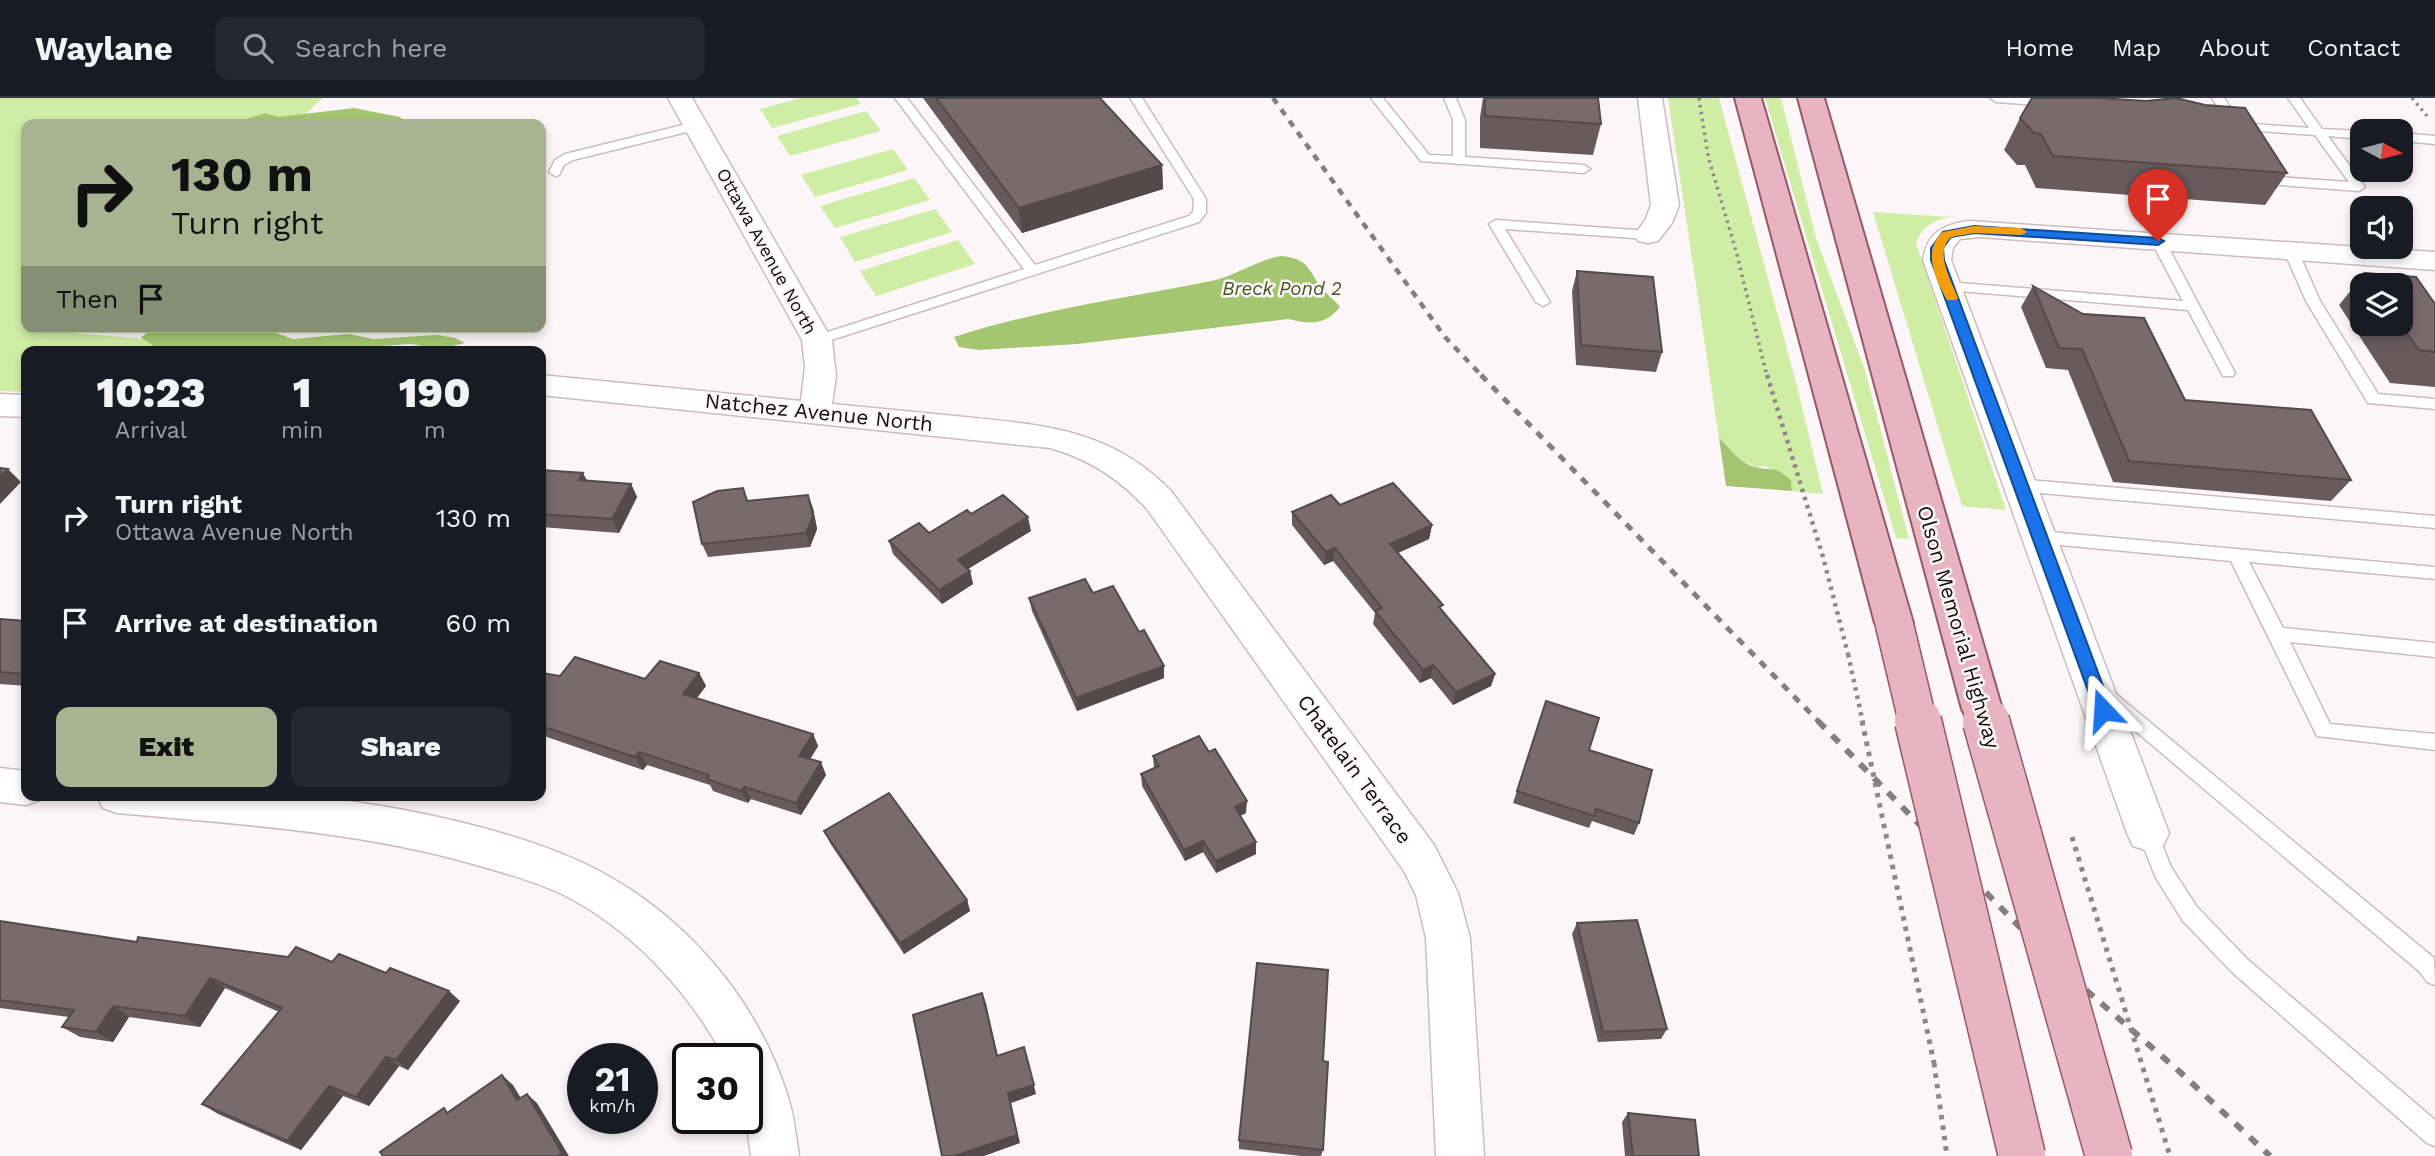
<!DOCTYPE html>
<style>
body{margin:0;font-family:"Work Sans",sans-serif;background:#242831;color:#f1f3f6;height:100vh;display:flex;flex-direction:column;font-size:26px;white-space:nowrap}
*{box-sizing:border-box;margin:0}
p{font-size:23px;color:#9ea1a6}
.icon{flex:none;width:38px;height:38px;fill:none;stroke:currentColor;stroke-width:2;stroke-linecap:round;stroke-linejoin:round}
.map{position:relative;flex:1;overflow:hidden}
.sheet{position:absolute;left:21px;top:248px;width:525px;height:455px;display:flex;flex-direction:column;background:#171b24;border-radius:14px;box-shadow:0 4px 10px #0003}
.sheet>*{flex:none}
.hud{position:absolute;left:21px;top:21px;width:525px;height:214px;border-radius:14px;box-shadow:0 4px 10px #0003;background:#a7b391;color:#111;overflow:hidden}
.needle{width:46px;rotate:97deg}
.fabs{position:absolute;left:2350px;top:21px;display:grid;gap:14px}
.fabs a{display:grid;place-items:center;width:63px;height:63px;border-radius:14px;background:#171b24;box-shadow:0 4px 10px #0003;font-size:35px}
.speed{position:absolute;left:567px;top:945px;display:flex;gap:14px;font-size:35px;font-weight:700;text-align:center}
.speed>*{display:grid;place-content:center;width:91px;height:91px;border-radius:50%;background:#171b24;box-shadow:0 4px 10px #0003;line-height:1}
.speed small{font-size:18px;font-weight:400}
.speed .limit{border:4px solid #111;border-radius:10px;background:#fff;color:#111}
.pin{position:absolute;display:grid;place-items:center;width:60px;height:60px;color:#fff;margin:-72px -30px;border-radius:50% 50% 50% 0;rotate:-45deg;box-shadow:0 0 7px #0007}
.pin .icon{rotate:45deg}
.me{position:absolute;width:77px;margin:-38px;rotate:340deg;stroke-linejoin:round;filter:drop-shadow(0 0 5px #0008)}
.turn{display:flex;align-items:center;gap:24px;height:147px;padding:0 35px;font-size:32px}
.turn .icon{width:91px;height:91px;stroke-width:2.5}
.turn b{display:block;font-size:49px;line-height:60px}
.then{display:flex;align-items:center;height:66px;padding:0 35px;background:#0003;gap:14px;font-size:26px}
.eta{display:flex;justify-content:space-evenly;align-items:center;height:119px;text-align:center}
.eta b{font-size:42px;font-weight:800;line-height:49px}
.button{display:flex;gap:14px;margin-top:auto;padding:14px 35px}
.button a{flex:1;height:80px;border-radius:14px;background:#a7b391;color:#111;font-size:28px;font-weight:800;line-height:80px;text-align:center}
.button a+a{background:#242831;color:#f1f3f6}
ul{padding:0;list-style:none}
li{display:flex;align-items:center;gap:21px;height:105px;padding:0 35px}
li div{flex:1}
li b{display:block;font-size:26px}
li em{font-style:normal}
header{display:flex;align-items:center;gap:42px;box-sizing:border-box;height:98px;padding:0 35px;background:#171b24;border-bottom:2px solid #363941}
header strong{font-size:33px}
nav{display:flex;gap:38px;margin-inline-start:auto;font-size:24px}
.search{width:490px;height:63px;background:#242831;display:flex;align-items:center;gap:18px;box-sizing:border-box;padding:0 24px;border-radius:14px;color:#9ea1a6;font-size:26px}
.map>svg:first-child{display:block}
</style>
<header>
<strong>Waylane</strong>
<div class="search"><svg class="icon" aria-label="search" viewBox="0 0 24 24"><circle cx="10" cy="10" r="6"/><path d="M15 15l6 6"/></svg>Search here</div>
<nav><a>Home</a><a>Map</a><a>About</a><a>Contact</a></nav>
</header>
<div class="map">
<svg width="2435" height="1058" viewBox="0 0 2435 1058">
<rect width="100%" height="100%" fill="#fdf6f8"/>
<g fill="#d0eda5">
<polygon points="0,0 323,0 295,26 26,26 26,229 79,229 74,235 290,254 26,254 26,294 0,293"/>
<polygon points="800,0 857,0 861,6 772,30 760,11"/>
<polygon points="1668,0 1719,0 1797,288 1823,396 1792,393 1791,382 1765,368 1756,369 1739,362 1719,340"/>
<polygon points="1765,0 1781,0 1816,140 1865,272 1909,441 1896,440"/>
<polygon points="866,13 881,33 790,58 777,38"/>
<polygon points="893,51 908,72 815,99 801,77"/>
<polygon points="914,80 930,102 835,130 820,108"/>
<polygon points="935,111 952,134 855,164 840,139"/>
<path d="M1873 114 1951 119C1933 123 1923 127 1916 145L2006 412 1962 408Z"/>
<polygon points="958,142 975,166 876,198 860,173"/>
</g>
<path fill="#a4c470" d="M1719 340C1730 350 1739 365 1755 369 1774 374 1772 366 1791 382L1792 393 1726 388Z"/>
<g fill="#a5c671">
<polygon points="354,10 400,19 407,26 232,26 265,15 278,19"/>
<path d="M1281 158C1308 161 1307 169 1320 188 1325 195 1334 201 1340 209 1325 228 1309 226 1288 221L1077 246 979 252 959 249 954 239C1037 212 1126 200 1211 183 1236 178 1256 162 1281 158Z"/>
<polygon points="154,229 241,229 250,235 276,235 293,241 348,236 374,241 437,237 455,240 465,245 440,251 411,246 352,250 316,248 297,254 154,254 153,247 141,240"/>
</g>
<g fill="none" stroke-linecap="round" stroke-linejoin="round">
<defs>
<g id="lane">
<polygon points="895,0 907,0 1035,167 1189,118 1193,114 1194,101 1130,0 1142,0 1206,101 1206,115 1199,124 822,245 812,245 810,242 812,239 1024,171"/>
<polygon points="1371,0 1383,0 1429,57 1453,58 1453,22 1444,0 1456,0 1465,22 1465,59 1584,67 1590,71 1584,75 1421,63"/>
<polygon points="1990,0 2046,0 2058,4 2052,8 1996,4"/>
<polygon points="2212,0 2224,0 2240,25 2309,30 2288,0 2300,0 2322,31 2362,33 2362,41 2328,38 2365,89 2359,93 2268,86 2259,71 2261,68 2269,68 2277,79 2349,84 2315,37 2232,31"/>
<polygon points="695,24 701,28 699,31 573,62 564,67 559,77 555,78 549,74 555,62 565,56"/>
<polygon points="2401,35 2435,38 2435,46 2401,43"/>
<polygon points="1496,122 1648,133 1655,137 1648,141 1505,131 1550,204 1543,208 1536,204 1489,126"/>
<polygon points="2158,139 2165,143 2235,275 2233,278 2223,278 2188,212 1947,192 1940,188 1947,184 2183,203 2151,143"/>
<polygon points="2291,149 2298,153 2320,203 2378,296 2435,301 2435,311 2368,305 2306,203 2284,153"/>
<polygon points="2019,381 2435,418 2435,430 2019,393 2011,387"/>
<polygon points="2039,433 2435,469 2435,481 2249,464 2283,530 2435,545 2435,559 2290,544 2330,626 2435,636 2435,652 2317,638 2231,463 2039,445 2031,439"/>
<polygon points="2105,590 2111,592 2434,860 2435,887 2427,884 2420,874 2099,602 2096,597 2099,592"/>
<polygon points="2148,726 2155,729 2171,769 2197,809 2247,861 2435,1022 2435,1048 2427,1045 2233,875 2183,823 2156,780 2138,735 2141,729"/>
</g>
<g id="street">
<path d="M668 0H692L832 242 836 278 832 306C877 310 921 315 965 319 1046 327 1112 332 1171 393L1434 747 1458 795 1470 840 1484 1058H1436L1426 840 1416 797 1404 773 1147 411C1120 381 1089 361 1050 350L541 297V277L801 303 805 269 802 242Z"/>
<polygon points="1638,0 1662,0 1679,107 1672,125 1658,143 1648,145 1638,143 1634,137 1645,123 1651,107"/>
<path d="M1969 123 2435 154V172L1980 139 1960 141 1953 150 1951 162 2169 735 2163 748 2148 753 2133 748 2127 735 1923 162C1927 135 1943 126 1969 123Z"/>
<polygon points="0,296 26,297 26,319 0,318"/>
<polygon points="0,670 26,673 26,698 42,698 40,702 26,707 0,704"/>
<path d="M97 698C145 698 192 698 240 698 263 698 286 696 309 699 395 706 525 733 601 774 687 820 757 902 787 996 794 1016 796 1037 799 1058H751L746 1020 747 961H725C689 893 632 832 564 797 535 783 504 775 473 766 358 733 236 726 117 715L103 710Z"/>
</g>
<g id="primary">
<polygon points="1735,0 1761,0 1913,525 1908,536 1894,540 1880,536 1875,525"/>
<polygon points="1798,0 1824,0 2002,611 1996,623 1982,627 1968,623 1962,611"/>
</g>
</defs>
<use href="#lane" stroke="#ccbcbf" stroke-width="3"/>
<use href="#street" stroke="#ccbcbf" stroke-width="3"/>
<use href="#primary" stroke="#955969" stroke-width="4"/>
<g stroke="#8d8789" stroke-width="3.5" stroke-dasharray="2.5 4.5" stroke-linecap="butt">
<polyline points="1699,0 1708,58 1736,153 1767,278"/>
<polyline points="2412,0 2427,18"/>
</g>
<polyline stroke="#8d8789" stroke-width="4.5" stroke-dasharray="3.5 5" stroke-linecap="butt" points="1767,277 1823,459 1848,556"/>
<polyline stroke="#8d8789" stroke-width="5" stroke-dasharray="4.5 6" stroke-linecap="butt" points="1934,965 1947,1058"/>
<use href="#lane" fill="#fff" fill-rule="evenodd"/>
<use href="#street" fill="#fff" fill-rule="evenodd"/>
<use href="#primary" fill="#e9b4c2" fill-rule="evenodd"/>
<polyline stroke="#847e80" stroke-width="4.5" stroke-dasharray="7 7" stroke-linecap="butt" points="1273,0 1445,239 1482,278"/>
<polyline stroke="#847e80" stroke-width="5" stroke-dasharray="8 8" stroke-linecap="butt" points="1481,277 1820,625"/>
<polyline stroke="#847e80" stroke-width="6" stroke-dasharray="10 10" stroke-linecap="butt" points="1818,623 2055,865 2180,974 2270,1058"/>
<defs>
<g id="primary-bridge-far1">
<polyline points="1894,525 1918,625"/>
<polyline points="1982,611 1986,625"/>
</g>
<g id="primary-bridge">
<polyline points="1918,623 2022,1058"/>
<polyline points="1986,623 2109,1058"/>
</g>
</defs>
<use href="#primary-bridge-far1" stroke="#955969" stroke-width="40" stroke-linecap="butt"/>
<use href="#primary-bridge" stroke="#955969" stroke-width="49" stroke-linecap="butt"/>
<polyline stroke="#8d8789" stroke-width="4.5" stroke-dasharray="3.5 5" stroke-linecap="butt" points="1848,556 1863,625"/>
<g stroke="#8d8789" stroke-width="5" stroke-dasharray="4.5 6" stroke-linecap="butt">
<polyline points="1862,623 1934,965"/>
<polyline points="2072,739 2170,1058"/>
</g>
<use href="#primary-bridge-far1" stroke="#e9b4c2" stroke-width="37"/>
<use href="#primary-bridge" stroke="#e9b4c2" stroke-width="46"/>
</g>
<g fill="#675b5e" fill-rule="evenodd">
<polygon points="923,0 1100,0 1162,67 1163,91 1022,135"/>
<polygon points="1483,0 1598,0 1601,26 1593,57 1480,50 1480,19"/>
<polygon points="2020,20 2287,75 2265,107 2036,90 2025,67 2017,67 2004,52"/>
<polygon points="1577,173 1662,254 1656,274 1576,267 1572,193"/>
<path d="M2365 175 2416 179 2435 206V289L2390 285 2339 207ZM2362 187H2401V226H2362Z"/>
<polygon points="2033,188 2185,302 2351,382 2331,403 2113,384 2068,272 2046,270 2021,209"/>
<polygon points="541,372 587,383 631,386 637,399 619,435 541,429"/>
<polygon points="743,390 748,403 813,410 817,431 810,449 708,459 702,446"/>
<polygon points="1340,407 1432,427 1429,441 1398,455 1442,513 1495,576 1491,588 1453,607 1431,580 1420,585 1373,526 1375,515 1333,463 1324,467 1292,427 1292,414"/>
<polygon points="971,416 1031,433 968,471 970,473 973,486 942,506 893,456 889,443 929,435"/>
<polygon points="1093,495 1164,580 1077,613 1032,513 1029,500"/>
<polygon points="0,521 26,523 26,588 0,586"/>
<polygon points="541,575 560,578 645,581 699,575 706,588 697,600 813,636 818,648 810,661 826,677 801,717 751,701 748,705 713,693 710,687 647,667 643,672 541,637"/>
<polygon points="1546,603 1589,652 1639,725 1634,737 1592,723 1589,730 1513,705"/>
<polygon points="1153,658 1246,715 1240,718 1256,756 1216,775 1203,754 1185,763 1142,688 1141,676 1154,670"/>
<polygon points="824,733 967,802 970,813 904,856 830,745"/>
<polygon points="0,823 137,844 332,864 386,875 460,903 408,972 399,968 369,1008 343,998 301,1052 218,1016 202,1006 279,914 225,890 200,929 129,919 113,944 80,939 62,929 69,919 0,910"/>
<polygon points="1577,825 1667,931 1661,941 1598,944 1572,836"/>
<polygon points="1323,963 1323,1052 1321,1058 1301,1058 1239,1051 1239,1042"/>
<polygon points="1628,1015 1699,1058 1625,1058 1622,1024"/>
</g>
<g fill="#544a4c">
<polygon points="1162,67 1163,91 1022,135 1019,110"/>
<polygon points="8,371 21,384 0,406 0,379"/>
<polygon points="583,375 590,388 579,382"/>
<polygon points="631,386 637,399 619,435 612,421"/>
<polygon points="808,397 813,410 817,431 810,449 806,435"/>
<polygon points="1028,419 1031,433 961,475 958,462"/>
<polygon points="1432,427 1429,441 1388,459 1390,446"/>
<polygon points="1335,450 1333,463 1324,467 1326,454"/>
<polygon points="970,473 973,486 942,506 939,492"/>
<polygon points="1433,567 1431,580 1420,585 1423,572"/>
<polygon points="1164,568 1164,580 1077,613 1076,600"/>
<polygon points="699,575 706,588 690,609 683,596"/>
<polygon points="1495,576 1491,588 1453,607 1456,594"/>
<polygon points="813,636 818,648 805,670 799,658"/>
<polygon points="639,654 647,667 643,672 635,659"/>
<polygon points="821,664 826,677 801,717 796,705"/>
<polygon points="744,689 751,701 748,705 741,693"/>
<polygon points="1247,703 1246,715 1234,721 1235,709"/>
<polygon points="1203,743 1203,754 1185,763 1184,752"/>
<polygon points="1256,744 1256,756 1216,775 1216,763"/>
<polygon points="967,802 970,813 904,856 900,845"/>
<polygon points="210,880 225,890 200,929 185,918"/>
<polygon points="449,893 460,903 408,972 396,962"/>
<polygon points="982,895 986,905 1000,968 997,958"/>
<polygon points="113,908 129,919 113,944 96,934"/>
<polygon points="1024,949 1036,996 1011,1005 1020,1045 984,1058 954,1058 1008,995"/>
<polygon points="386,959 399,968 369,1008 356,999"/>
<polygon points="502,977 513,987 528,1012 517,1002"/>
<polygon points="329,988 343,998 301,1052 287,1043"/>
<polygon points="527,996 537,1005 569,1058 558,1058"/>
</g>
<g fill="#786a6d" stroke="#544a4c" stroke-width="2">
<polygon points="936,0 1100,0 1162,67 1019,110"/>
<polygon points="1485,0 1598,0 1601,26 1485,18"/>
<polygon points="2032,0 2098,0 2146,3 2176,0 2205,7 2245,10 2287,75 2053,58 2041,36 2034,35 2020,20"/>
<polygon points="1577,173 1653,179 1662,254 1581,247"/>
<polygon points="2365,175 2416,179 2435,206 2435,254 2419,252 2400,226 2401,187 2374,187"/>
<polygon points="2033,188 2083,216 2144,220 2185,302 2311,312 2351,382 2129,363 2082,251 2059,250"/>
<polygon points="0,370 8,371 0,379"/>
<polygon points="541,372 583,375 579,382 631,386 612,421 541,416"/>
<polygon points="1393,385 1432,427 1390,446 1443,507 1439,509 1495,576 1456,594 1433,567 1423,572 1375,513 1382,510 1335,450 1326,454 1292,414 1331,397 1340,407"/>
<polygon points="743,390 747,403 808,397 813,418 806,435 702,446 693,404 717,393"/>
<polygon points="1003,397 1028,419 958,462 970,473 939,492 889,443 919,425 929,435 967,412 971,416"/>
<polygon points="1085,481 1093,495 1113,488 1139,534 1144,532 1164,568 1076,600 1029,500"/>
<polygon points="0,521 26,523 26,576 0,574"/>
<polygon points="575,559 645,581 660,563 699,575 683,596 813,636 799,658 821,664 796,705 744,689 741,693 707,681 709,677 639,654 635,659 541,628 541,575 560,578"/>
<polygon points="1546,603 1599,620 1589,652 1652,672 1639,725 1596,711 1594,718 1517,693"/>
<polygon points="1199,638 1209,654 1215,651 1247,703 1235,709 1256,744 1216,763 1203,743 1184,752 1141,676 1159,668 1153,658"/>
<polygon points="889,695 967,802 900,845 824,733"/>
<polygon points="1637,822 1667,931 1603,934 1577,825"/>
<polygon points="0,823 137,844 138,839 288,859 296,849 332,864 339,856 386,875 390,870 449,893 396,962 386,959 356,999 329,988 287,1043 202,1006 282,910 210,880 185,918 113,908 96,934 62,929 74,912 0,902"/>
<polygon points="1257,865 1328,872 1323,963 1328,964 1323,1052 1239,1042"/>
<polygon points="982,895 997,958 1024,949 1034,987 1008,995 1017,1037 954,1058 942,1058 913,917"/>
<polygon points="502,977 517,1002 527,996 562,1055 558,1058 383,1058 380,1054 444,1010 447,1015"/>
<polygon points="1628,1015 1695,1022 1699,1058 1633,1058"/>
</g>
<polygon fill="#1a73e8" stroke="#114b97" stroke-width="2" points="1974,128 2158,140 2164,143 2158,147 1974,135 1951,139 1943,150 1944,162 2112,612 2109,617 2097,617 2095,612 1931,162 1931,150 1943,134"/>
<path fill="#f59e0b" d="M1974 128 2021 130 2027 134 2021 137 1974 135 1951 139C1934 155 1951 182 1958 200L1956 202H1947C1935 181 1922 152 1943 134Z"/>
<g text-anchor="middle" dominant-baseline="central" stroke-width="5" stroke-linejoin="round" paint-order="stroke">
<g font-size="18" fill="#130e0f" stroke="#fdf6f8">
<text transform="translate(767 153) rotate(61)">Ottawa Avenue North</text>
</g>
<g font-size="19" font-style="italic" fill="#42571c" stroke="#fdf6f8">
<text x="1282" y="190">Breck Pond 2</text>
</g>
<g font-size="21" fill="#130e0f" stroke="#fdf6f8">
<text transform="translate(819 314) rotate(6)">Natchez Avenue North</text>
<text transform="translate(1959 529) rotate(74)">Olson Memorial Highway</text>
<text transform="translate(1355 671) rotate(54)">Chatelain Terrace</text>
</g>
</g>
</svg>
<div class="fabs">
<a><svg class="needle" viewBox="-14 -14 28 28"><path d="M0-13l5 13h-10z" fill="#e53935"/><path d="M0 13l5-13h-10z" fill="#9ea1a6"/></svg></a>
<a><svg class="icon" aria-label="sound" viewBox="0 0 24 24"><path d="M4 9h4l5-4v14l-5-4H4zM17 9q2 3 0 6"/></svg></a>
<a><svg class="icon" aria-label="layers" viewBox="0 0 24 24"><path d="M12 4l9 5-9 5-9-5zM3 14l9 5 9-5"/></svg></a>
</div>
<div class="speed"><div>21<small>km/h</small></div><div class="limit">30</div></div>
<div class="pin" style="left:2158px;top:143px;background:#d93025"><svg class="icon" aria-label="arrive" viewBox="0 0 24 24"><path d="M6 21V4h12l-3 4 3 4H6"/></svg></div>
<svg class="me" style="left:2103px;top:612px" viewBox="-20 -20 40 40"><path d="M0-17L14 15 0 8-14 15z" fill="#1a73e8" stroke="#fff" stroke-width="4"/></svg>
<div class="hud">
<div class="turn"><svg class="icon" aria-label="right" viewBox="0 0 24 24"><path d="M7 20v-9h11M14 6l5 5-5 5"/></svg><div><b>130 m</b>Turn right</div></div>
<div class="then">Then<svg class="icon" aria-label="arrive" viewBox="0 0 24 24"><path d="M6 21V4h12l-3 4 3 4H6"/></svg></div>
</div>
<section class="sheet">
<div class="eta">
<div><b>10:23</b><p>Arrival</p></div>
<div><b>1</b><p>min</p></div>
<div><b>190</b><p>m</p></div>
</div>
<ul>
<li><svg class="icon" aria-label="right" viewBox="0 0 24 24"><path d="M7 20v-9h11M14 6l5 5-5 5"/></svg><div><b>Turn right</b><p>Ottawa Avenue North</p></div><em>130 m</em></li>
<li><svg class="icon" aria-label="arrive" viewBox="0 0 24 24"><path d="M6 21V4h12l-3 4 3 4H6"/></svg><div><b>Arrive at destination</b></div><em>60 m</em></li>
</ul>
<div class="button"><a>Exit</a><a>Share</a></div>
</section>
</div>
